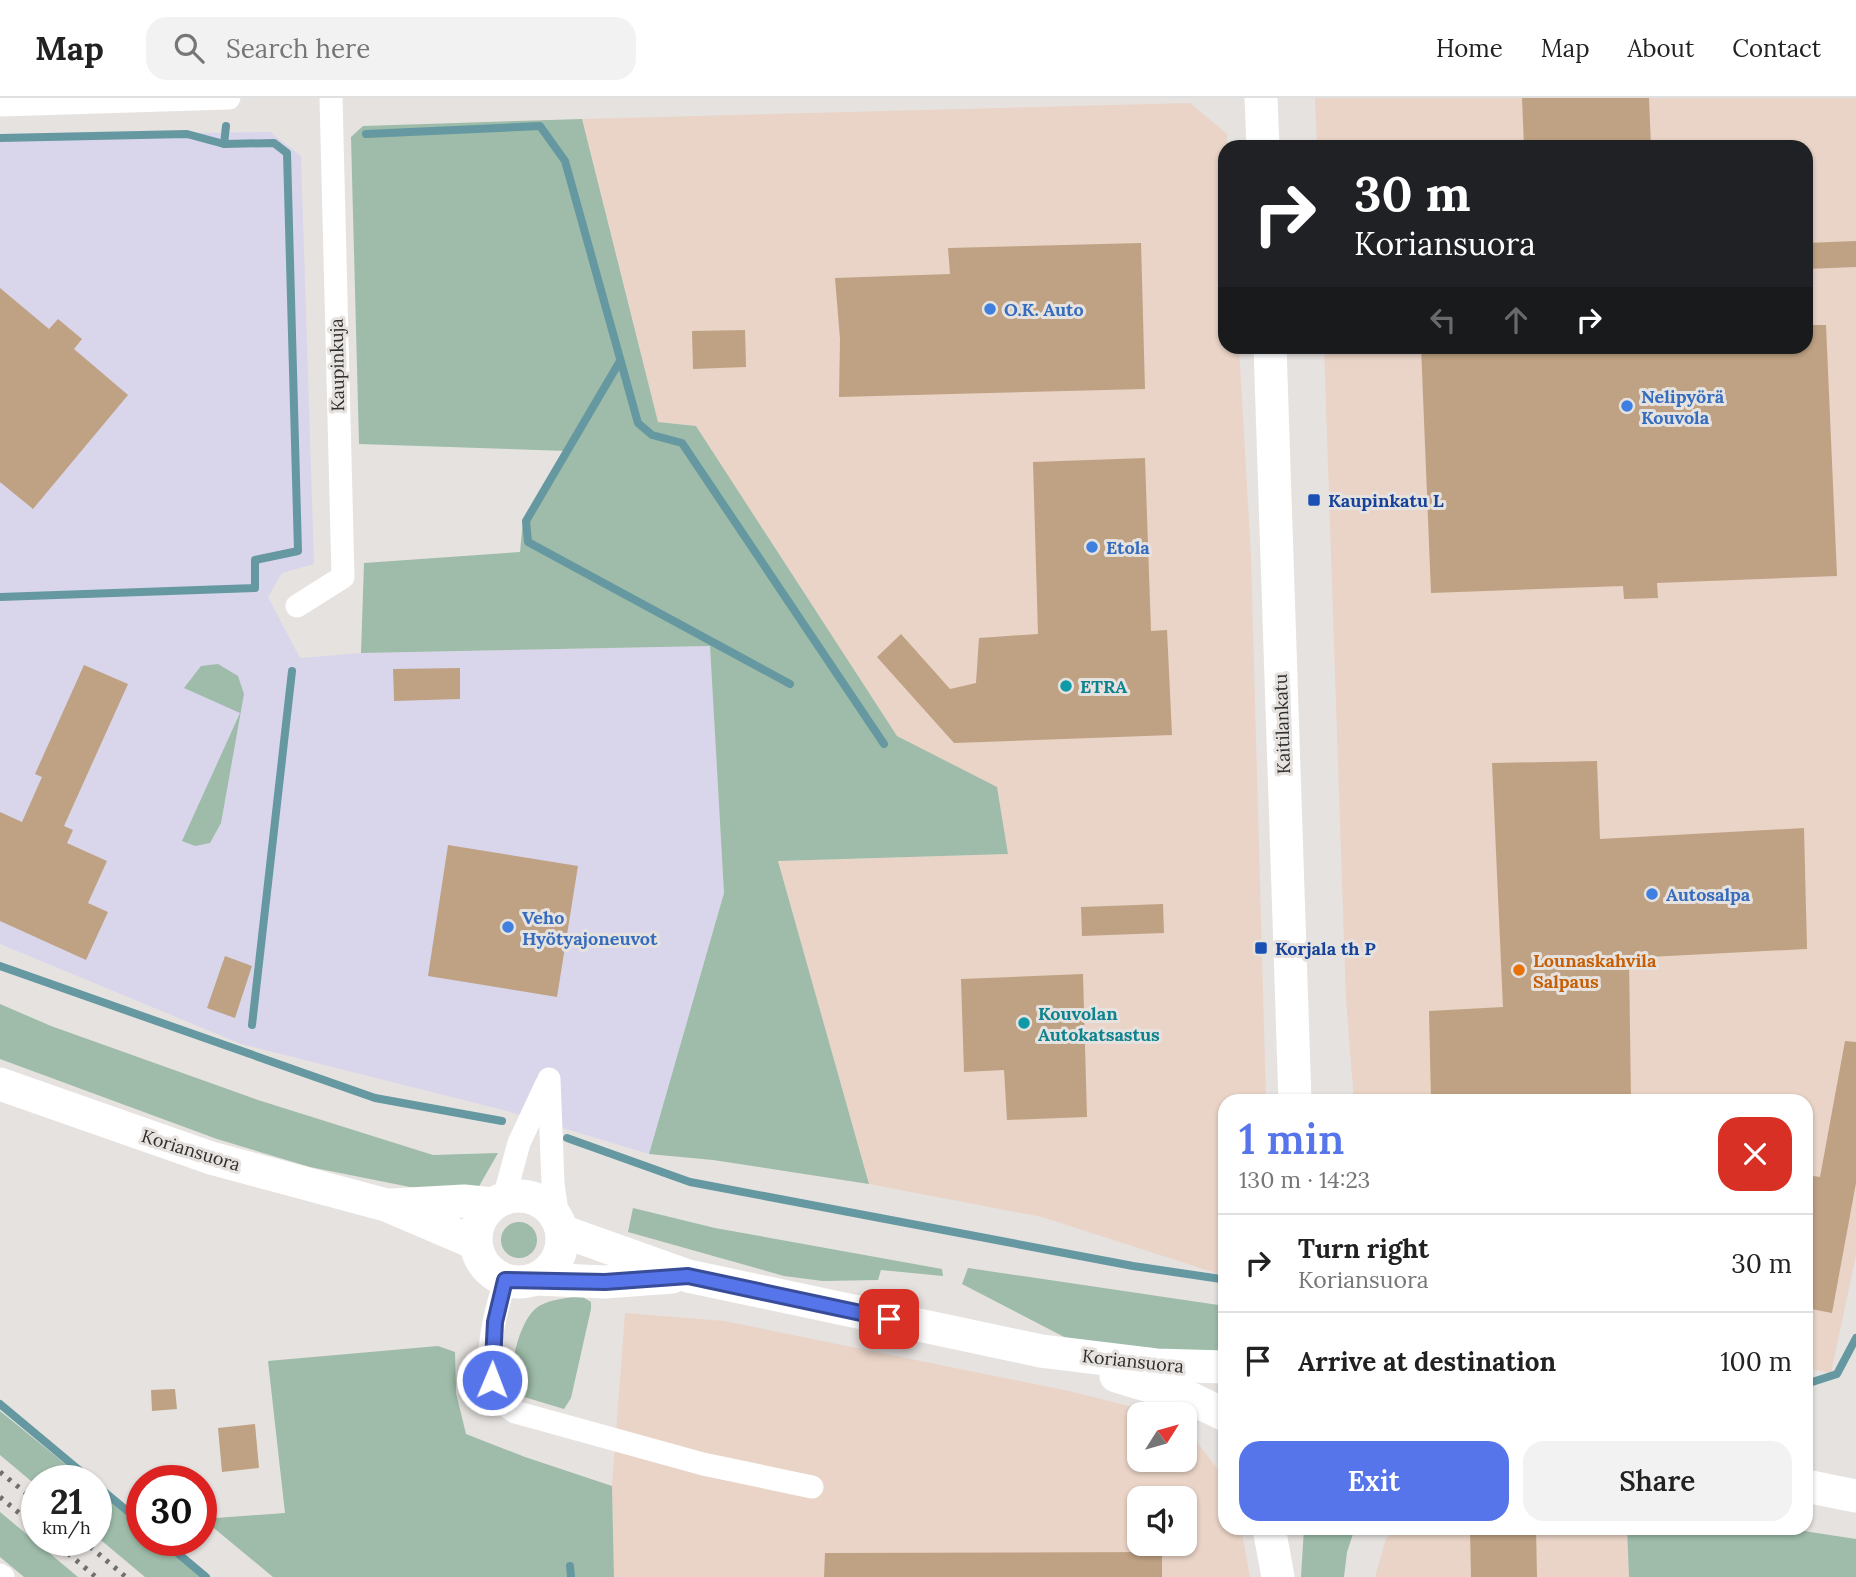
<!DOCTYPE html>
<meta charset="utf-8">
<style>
body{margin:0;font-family:Lora,serif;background:#f2f2f2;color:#222;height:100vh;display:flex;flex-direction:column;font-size:26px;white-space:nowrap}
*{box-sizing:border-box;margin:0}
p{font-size:23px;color:#767676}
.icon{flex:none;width:38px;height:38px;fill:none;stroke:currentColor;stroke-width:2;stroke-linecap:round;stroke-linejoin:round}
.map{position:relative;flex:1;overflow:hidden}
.details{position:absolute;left:1218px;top:996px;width:595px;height:441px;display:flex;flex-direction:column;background:#fff;border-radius:21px;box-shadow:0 2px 5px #0004}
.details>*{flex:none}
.guide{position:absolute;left:1218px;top:42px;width:595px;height:214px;border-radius:21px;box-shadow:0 2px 5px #0004;background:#202124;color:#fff;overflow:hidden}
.needle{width:46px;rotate:53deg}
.buttons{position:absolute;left:1127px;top:1304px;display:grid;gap:14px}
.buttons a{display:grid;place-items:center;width:70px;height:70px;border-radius:14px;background:#fff;box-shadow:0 2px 5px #0004;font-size:35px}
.speed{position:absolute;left:21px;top:1367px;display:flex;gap:14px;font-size:35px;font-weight:700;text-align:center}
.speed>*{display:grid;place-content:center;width:91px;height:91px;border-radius:50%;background:#fff;box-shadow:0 2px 5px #0004;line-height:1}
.speed small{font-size:18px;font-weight:400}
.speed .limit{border:10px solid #d22;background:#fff;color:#111}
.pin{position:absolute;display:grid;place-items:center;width:60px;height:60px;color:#fff;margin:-30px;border-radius:14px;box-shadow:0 4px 10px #0006}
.me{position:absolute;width:77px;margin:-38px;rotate:1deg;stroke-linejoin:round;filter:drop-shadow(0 0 5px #0008)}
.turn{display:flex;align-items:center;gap:24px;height:147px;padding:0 21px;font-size:32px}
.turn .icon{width:91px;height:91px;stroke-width:2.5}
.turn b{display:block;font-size:49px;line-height:60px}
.lanes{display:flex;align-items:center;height:66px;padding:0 21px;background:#0003;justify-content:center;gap:35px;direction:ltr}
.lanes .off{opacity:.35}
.round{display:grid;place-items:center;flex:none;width:74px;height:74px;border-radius:21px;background:#f2f2f2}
.head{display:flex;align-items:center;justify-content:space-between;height:119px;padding:0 21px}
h1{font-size:42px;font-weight:600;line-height:52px;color:#5675ea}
.button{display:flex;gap:14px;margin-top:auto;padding:14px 21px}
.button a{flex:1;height:80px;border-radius:21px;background:#5675ea;color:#fff;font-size:28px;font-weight:600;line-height:80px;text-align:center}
.button a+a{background:#f2f2f2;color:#222}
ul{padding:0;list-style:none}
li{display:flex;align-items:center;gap:21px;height:98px;padding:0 21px;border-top:2px solid #e0e0e0}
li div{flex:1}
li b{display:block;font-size:26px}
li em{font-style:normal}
header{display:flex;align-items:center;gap:42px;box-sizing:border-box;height:98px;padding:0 35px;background:#fff;border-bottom:2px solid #e0e0e0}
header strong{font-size:33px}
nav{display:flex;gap:38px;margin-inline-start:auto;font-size:24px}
.search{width:490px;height:63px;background:#f2f2f2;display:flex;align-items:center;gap:18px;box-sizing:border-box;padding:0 24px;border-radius:21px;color:#767676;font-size:26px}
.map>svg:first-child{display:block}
</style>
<header>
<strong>Map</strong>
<div class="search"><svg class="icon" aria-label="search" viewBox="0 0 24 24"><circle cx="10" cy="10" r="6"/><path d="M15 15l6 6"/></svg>Search here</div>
<nav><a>Home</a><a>Map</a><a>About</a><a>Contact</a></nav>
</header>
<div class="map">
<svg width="1856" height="1479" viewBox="0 0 1856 1479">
<rect width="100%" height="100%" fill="#e6e2df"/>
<g fill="#ead4c7" fill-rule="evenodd">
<polygon points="1315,0 1856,0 1856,1157 1831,1275 1806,1270 1806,1003 1354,1003 1346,902 1324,249 1806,248 1806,49 1317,49"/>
<polygon points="1190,5 1227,36 1225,248 1239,249 1251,459 1266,1003 1225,1003 1225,1178 1042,1119 869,1086 778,763 1008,756 997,690 897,638 696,328 658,324 582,21"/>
<path d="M625 1215 724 1223 1069 1293 1133 1309 1148 1316H1139V1362H1185V1336L1197 1344 1219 1373 1225 1384V1430H1241L1250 1479H614L612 1388ZM1139 1400H1185V1446H1139Z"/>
<polygon points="1394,1430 1627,1430 1629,1479 1375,1479 1386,1441"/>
</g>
<polygon fill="#d9d6ec" points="270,34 301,58 314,466 282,475 268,499 300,560 361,555 710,548 724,795 649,1056 507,1013 241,946 0,846 0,37"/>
<g fill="#9ebca9">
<polygon points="582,21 658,324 696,328 897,638 997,689 1008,756 778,763 869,1086 713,1062 649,1056 724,795 710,548 361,555 364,465 520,454 523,422 567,353 359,346 351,39 363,28"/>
<polygon points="218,566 238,578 244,596 221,725 210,745 195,748 182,743 240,615 184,590 201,568"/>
<polygon points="0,906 51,928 258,1002 433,1057 498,1055 478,1090 420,1091 310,1069 217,1041 0,961"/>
<polygon points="633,1110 715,1130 942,1171 943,1178 881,1172 878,1182 823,1183 784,1178 628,1134"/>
<circle cx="519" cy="1142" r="18"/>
<polygon points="968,1170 1225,1208 1225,1253 1188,1257 1070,1242 962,1186"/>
<path d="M581 1198 591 1204V1211L571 1300 564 1311 521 1298 509 1283C513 1262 519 1221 539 1208 551 1201 568 1200 581 1198Z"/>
<polygon points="438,1248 455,1254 456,1295 466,1336 525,1359 612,1388 614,1479 273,1479 203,1421 285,1415 268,1263"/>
<polygon points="0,1313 85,1382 37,1382 37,1388 0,1357"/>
<polygon points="96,1392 142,1429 142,1442 158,1442 203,1479 145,1479 96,1438"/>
<polygon points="0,1414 78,1479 24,1479 0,1459"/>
<polygon points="1304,1430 1355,1430 1347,1454 1344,1479 1301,1479"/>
<polygon points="1627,1430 1784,1430 1856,1441 1856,1479 1629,1479"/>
</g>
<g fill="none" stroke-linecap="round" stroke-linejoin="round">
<g stroke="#6598a0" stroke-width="8">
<polyline points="366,36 540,28 565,63 638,325 652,337 682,345 884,646"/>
<polyline points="0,40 187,36 224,46 274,45 287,55 298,453 255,462 255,490 0,499"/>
<polyline points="224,46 226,28"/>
<polyline points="620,263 526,423 528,444 790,586"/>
<polyline points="0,868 375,1000 502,1023"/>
<polyline points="252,927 292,573"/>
<polyline points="567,1040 690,1084 1133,1168 1221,1181"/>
<polyline points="1806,1286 1837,1276 1856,1240"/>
<polyline points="0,1306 91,1382"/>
<polyline points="96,1387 142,1425"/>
<polyline points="162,1442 206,1479"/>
<polyline points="570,1468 571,1479"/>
</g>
</g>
<g fill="#bfa283">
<polygon points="1522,0 1649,0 1651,49 1524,49"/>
<polygon points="1856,143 1856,169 1806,171 1806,145"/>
<polygon points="1141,145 1145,291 839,299 840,241 835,180 950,176 948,150"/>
<polygon points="0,190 49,231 58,221 82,241 74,251 128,297 33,411 0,384"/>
<polygon points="1806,227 1826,227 1837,478 1657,485 1658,500 1624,501 1623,488 1431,495 1421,248 1806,248"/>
<polygon points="745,232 746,269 693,271 692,233"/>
<polygon points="1145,360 1151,533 1167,532 1172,637 954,645 877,559 901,536 950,591 976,585 979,540 1038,536 1033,364"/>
<polygon points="84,567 128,586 64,728 73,732 67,745 107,763 88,805 108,814 86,862 0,823 0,714 22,724 42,679 35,676"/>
<polygon points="460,570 460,601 394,603 393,571"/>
<polygon points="1597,663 1600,741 1804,730 1807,851 1629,860 1631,1003 1431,1003 1429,913 1503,909 1492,665"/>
<polygon points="448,747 578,768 557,899 428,878"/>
<polygon points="1163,806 1164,835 1082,838 1081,809"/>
<polygon points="225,858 252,868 235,920 207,910"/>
<polygon points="1083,876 1087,1019 1007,1022 1004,972 964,974 961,881"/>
<polygon points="1845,943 1856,944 1856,1085 1832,1215 1806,1210 1806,1077 1820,1079"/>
<polygon points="175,1291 177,1311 152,1313 151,1292"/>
<polygon points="255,1326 259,1370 222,1374 218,1330"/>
<polygon points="1470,1430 1536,1430 1537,1479 1471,1479"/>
<polygon points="1162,1454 1162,1479 824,1479 825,1455"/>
</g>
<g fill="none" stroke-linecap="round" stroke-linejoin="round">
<g stroke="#fff" stroke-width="23">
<polyline points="0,7 229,0"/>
<polyline points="297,508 343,479 331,0"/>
<polyline points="549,981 553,1086 558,1121"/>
<polyline points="504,1100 519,1045 546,987"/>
<path d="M505 1182C494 1221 473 1287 515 1314L703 1366 812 1389"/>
<polyline points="0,1477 3,1479"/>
</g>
<g stroke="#fff" stroke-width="33">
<polyline points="1261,0 1263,49"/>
<polyline points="1270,248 1295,1003"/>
<polyline points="0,986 211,1060 386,1107 475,1145"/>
<circle cx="519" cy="1141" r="43"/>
<polyline points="391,1107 464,1103 493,1106"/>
<polyline points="562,1133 688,1178 1041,1253 1156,1267 1225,1269"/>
<polyline points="536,1181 605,1184 672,1179"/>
<polyline points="1116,1278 1192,1301 1225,1317"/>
<polyline points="1806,1388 1856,1398"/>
<polyline points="1269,1430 1278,1479"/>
</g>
<g stroke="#716f6c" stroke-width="5" stroke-dasharray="3.5 7" stroke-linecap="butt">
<polyline points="0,1374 37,1404"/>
<polyline points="0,1399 37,1430"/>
<polyline points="52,1442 96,1479"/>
<polyline points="82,1442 126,1479"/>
</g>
</g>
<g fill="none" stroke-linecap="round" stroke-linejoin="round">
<defs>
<polyline id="route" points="492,1282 495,1224 505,1182 605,1184 688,1178 889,1221"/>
</defs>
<use href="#route" stroke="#384c98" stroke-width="18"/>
<use href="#route" stroke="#5675ea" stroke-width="12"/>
</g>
<g fill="#3f7fe0" stroke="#e6e2df" stroke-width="2.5">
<circle cx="990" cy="211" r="7"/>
<circle cx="1627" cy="308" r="7"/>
<circle cx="1092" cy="449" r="7"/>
<circle cx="1652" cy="796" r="7"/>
<circle cx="508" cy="829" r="7"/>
</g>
<g fill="#1a4fb4" stroke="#e6e2df" stroke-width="2.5">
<rect x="1307" y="395" width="14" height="14" rx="3.5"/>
<rect x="1254" y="843" width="14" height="14" rx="3.5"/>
</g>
<g fill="#0f9aa8" stroke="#e6e2df" stroke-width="2.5">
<circle cx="1066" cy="588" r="7"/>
<circle cx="1024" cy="925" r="7"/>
</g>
<circle fill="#e8710a" stroke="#e6e2df" stroke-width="2.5" cx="1519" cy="872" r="7"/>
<g text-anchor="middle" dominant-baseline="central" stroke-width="6" stroke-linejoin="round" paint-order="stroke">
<g font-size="18" font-weight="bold" fill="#366cbe" stroke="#e6e2df" text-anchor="start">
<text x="1004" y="211">O.K. Auto</text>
<text x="1641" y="298">Nelipyörä<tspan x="1641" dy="21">Kouvola</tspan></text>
<text x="1106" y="449">Etola</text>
<text x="1666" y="796">Autosalpa</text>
<text x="522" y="819">Veho<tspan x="522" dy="21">Hyötyajoneuvot</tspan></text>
</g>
<g font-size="18" fill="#302f2d" stroke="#e6e2df">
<text transform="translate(337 267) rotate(-91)">Kaupinkuja</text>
<text transform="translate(1282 626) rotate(-92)">Kaitilankatu</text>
<text transform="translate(191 1052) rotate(17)">Koriansuora</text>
<text transform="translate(1133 1263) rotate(6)">Koriansuora</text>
</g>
<g font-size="18" font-weight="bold" fill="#164399" stroke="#e6e2df" text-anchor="start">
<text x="1328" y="402">Kaupinkatu L</text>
<text x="1275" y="850">Korjala th P</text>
</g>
<g font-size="18" font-weight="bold" fill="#0d838f" stroke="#e6e2df" text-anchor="start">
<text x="1080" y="588">ETRA</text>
<text x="1038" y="915">Kouvolan<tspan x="1038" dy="21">Autokatsastus</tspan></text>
</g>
<g font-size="18" font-weight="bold" fill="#c56008" stroke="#e6e2df" text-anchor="start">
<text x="1533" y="862">Lounaskahvila<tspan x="1533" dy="21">Salpaus</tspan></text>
</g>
</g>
</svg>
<div class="buttons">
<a><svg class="needle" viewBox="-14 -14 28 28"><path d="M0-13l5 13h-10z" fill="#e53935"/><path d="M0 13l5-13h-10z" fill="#767676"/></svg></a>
<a><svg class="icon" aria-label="sound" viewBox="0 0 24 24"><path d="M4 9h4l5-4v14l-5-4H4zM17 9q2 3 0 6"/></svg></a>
</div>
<div class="speed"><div>21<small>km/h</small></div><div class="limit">30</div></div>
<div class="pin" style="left:889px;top:1221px;background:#d93025"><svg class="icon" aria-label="arrive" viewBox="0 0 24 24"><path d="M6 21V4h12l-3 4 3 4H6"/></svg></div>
<svg class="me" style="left:492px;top:1282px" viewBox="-20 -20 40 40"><circle r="17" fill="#5675ea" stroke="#fff" stroke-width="3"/><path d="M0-11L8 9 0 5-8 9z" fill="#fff"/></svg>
<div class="guide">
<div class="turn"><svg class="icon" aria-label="right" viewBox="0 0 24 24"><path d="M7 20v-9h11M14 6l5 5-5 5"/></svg><div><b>30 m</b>Koriansuora</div></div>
<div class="lanes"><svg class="icon off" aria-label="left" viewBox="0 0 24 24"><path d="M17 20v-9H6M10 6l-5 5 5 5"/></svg><svg class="icon off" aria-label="ahead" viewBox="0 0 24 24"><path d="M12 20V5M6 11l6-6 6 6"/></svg><svg class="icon" aria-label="right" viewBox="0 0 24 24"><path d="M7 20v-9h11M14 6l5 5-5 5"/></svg></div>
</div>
<section class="details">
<div class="head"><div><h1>1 min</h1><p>130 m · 14:23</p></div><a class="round" style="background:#d93025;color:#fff"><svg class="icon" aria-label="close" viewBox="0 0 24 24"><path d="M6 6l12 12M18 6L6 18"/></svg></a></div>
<ul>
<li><svg class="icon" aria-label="right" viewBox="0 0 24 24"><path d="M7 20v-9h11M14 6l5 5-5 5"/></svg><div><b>Turn right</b><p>Koriansuora</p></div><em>30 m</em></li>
<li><svg class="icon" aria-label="arrive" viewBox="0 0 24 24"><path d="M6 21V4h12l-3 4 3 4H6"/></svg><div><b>Arrive at destination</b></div><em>100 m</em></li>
</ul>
<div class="button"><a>Exit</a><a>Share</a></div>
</section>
</div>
